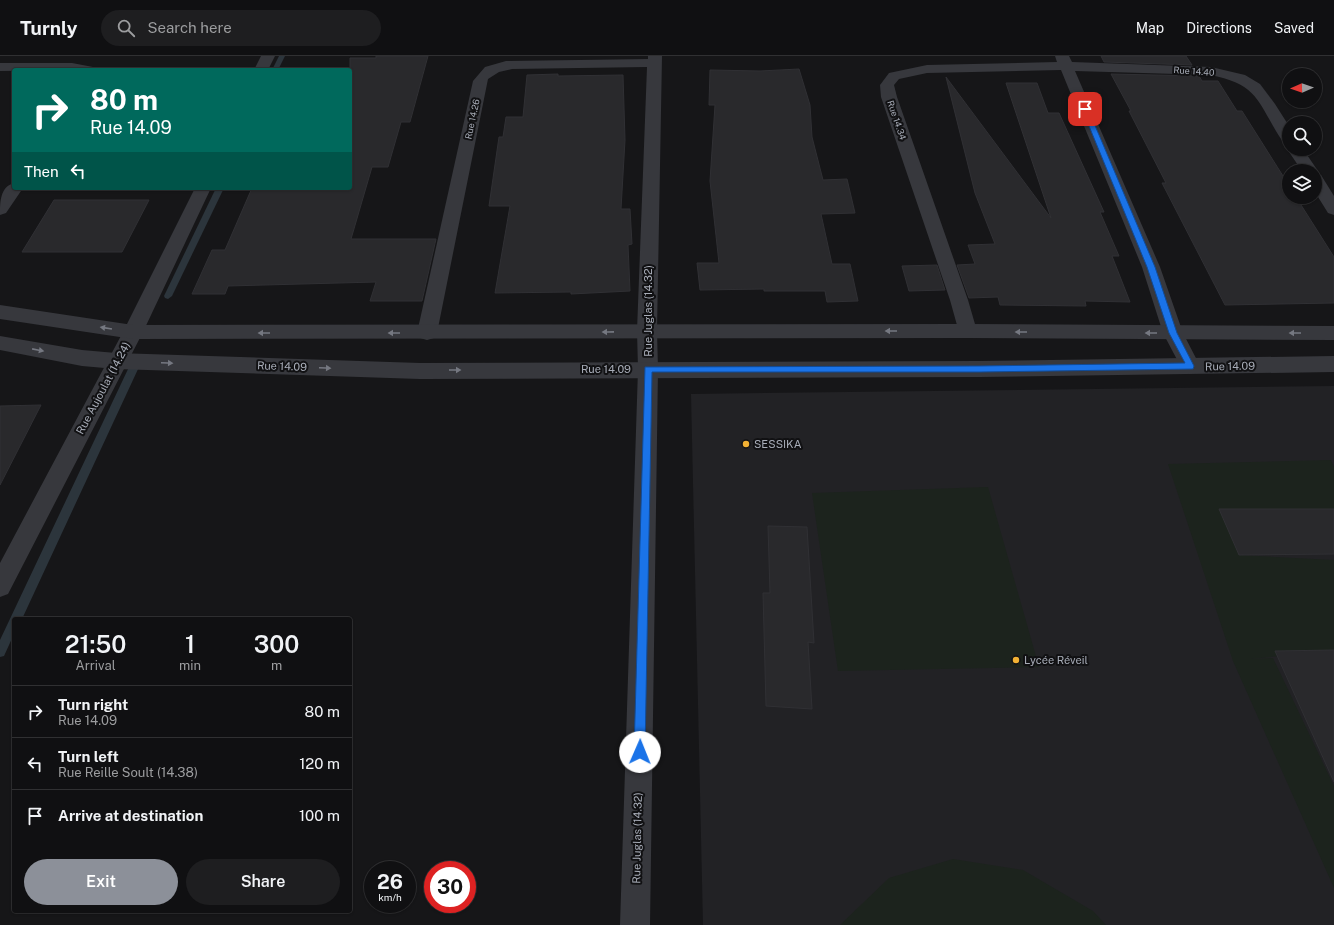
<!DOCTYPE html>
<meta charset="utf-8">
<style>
body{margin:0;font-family:"Public Sans",sans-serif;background:#1e1e20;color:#f1f3f6;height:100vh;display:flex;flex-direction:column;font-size:15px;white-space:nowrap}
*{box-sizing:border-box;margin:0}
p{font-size:13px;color:#9c9d9f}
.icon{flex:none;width:22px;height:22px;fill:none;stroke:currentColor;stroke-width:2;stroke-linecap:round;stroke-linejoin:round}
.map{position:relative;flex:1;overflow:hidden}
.details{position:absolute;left:12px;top:561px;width:340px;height:296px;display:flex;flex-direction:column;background:#101012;border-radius:4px;box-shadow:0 1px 3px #0004,0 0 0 1px #303032}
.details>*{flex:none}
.hud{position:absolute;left:12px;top:12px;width:340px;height:122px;border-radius:4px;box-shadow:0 1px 3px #0004,0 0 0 1px #303032;background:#00695c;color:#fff;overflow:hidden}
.needle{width:26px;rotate:268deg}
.buttons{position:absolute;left:1282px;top:12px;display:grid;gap:8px}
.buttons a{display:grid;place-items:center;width:40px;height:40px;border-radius:50%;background:#101012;box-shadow:0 1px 3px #0004,0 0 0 1px #303032;font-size:20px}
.speed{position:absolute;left:364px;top:805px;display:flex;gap:8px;font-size:20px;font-weight:700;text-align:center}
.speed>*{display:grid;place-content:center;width:52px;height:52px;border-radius:50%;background:#101012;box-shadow:0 1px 3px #0004,0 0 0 1px #303032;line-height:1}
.speed small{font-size:10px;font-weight:400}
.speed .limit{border:6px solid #d22;background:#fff;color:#111}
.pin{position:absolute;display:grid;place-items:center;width:34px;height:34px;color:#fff;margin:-17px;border-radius:8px;box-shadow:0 2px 6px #0006}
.me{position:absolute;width:44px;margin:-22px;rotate:1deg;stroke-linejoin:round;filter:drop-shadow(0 0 3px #0008)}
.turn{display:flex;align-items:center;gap:14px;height:84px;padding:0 12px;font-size:18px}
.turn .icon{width:52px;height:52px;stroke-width:2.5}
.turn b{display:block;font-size:28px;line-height:34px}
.then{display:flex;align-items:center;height:38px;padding:0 12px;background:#0003;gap:8px;font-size:15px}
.eta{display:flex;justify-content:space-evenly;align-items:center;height:68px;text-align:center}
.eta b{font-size:24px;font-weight:600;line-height:28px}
.cta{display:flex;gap:8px;margin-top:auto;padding:8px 12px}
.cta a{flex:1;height:46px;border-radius:24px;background:#8c9099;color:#fff;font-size:16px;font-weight:600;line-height:46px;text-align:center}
.cta a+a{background:#1e1e20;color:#f1f3f6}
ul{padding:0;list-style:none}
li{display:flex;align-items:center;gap:12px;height:52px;padding:0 12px;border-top:1px solid #303032}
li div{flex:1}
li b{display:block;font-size:15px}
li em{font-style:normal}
header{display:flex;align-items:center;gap:24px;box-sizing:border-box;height:56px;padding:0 20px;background:#101012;border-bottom:1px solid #303032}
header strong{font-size:19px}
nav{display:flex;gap:22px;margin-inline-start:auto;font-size:14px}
.search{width:280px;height:36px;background:#1e1e20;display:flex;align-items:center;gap:10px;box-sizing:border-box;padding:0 14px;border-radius:22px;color:#9c9d9f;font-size:15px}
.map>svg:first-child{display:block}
</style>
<header>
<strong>Turnly</strong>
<div class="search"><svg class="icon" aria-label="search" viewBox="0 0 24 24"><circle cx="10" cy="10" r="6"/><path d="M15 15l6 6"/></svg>Search here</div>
<nav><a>Map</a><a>Directions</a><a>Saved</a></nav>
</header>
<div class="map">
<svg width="1334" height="869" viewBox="0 0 1334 869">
<rect width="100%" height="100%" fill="#161618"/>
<polygon fill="#222225" points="1334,330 1334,869 703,869 691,338"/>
<g fill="#1c231d">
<polygon points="1331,404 1334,411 1334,453 1220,453 1239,499 1334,504 1334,595 1250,603 1273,602 1334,730 1334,832 1233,605 1168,408"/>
<polygon points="988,431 1039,611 838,615 812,437"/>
<polygon points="953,803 1023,814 1093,855 1106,869 840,869 889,822"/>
</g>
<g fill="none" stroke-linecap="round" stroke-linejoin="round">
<g fill="#2c353c" fill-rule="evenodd">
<polygon points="279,0 285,0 278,14 272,14"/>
<polygon points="216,132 224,132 172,240 168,243 165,242 164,240"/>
<polygon points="134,308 139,311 22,563 14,563 14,578 4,600 0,601 0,584 129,311"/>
</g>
</g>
<g fill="#29292c" stroke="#303034">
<polygon points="376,0 428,0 410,66 401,66 388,111 372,111 351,183 436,183 422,245 370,245 376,226 228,230 225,238 192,238 212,194 225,194 252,132 350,132 350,2 376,2"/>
<polygon points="1101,0 1186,0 1192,9 1104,6"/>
<polygon points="799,13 810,49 812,81 823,124 847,123 855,157 821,158 832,208 850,208 858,245 827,246 825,235 764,235 764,233 700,234 697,207 719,207 710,125 715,49 709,49 710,14 760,15"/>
<polygon points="558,18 558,20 623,19 625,84 621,153 630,153 632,188 628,189 630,235 571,238 571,236 495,237 510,150 489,150 499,81 503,81 506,61 523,61 527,19"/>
<polygon points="1111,18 1199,20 1202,25 1218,25 1237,55 1242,55 1283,120 1289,130 1289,141 1296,141 1334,201 1334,247 1225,249 1162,127 1166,127 1129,55 1131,55"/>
<polygon points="946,21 1051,162 1006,27 1037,27 1048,57 1059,57 1104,156 1100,156 1119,200 1112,200 1130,246 1085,245 1086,250 1000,249 998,241 969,242 957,209 975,208 968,189 995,188 975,137"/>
<polygon points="54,144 149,144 122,196 22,196"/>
<polygon points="937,209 945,234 909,235 902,210"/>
<polygon points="41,349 0,429 0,350"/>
<polygon points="1219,453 1334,453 1334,498 1239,499"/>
<polygon points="768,470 807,471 814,587 808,586 812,653 766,650 763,537 770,537"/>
<polygon points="1334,594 1334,726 1275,595"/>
</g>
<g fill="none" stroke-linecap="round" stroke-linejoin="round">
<g fill="#37383d" fill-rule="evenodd">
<polygon points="261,0 275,0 268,14 254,14"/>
<polygon points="648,0 662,0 657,275 658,313 650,869 620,869 638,313 637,275 647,11 512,13 499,16 488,23 437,277 434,282 427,284 420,282 417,277 473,25 485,11 506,5 648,3"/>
<path d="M1055 0H1069L1072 6 1211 11 1245 19 1260 28 1275 48 1289 70V88L1283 86C1258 49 1261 29 1211 19L1075 15 1160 211 1183 277 1200 310 1197 315 1190 318 1183 315 1163 277 1142 211 1061 14 927 17 899 23 894 29 897 41 968 244 977 275 974 280 967 282 960 280 950 244 881 41 880 29 889 17 927 9 1057 6Z"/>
<polygon points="0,7 72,7 93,11 95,14 0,15"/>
<polygon points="1289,90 1289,93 1303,93 1318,115 1316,118 1321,119 1334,140 1334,159 1328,157 1315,136 1315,115 1302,115 1287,93"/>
<path d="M14 127V132H23L6 157 0 159C0 146 0 131 14 127Z"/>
<polygon points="195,132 211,132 143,276 8,538 0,541 0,507 123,276"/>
</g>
<g fill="#37383d" fill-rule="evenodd">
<polygon points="0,249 133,269 967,268 1334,270 1334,284 967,282 133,283 0,263"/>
<polygon points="0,280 82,294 116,297 420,307 979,305 1334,300 1334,316 979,321 420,323 116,313 82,310 0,294"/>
</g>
</g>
<defs><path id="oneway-solid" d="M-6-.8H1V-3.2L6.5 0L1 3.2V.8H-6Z"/></defs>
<g fill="#757881">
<use href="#oneway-solid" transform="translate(106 272) rotate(-171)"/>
<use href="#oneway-solid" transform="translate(891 275) rotate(-180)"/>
<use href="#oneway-solid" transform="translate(608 276) rotate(179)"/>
<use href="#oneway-solid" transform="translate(1021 276) rotate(-180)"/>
<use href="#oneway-solid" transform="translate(264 277) rotate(-180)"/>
<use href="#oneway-solid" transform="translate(394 277) rotate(-180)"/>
<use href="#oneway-solid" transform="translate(1151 277) rotate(-180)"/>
<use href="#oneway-solid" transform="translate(1295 277) rotate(-180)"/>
<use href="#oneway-solid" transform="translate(38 294) rotate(11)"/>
<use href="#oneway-solid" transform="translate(167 307) rotate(2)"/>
<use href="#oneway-solid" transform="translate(325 312) rotate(2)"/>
<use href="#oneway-solid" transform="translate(455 314)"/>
</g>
<polygon fill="#1a73e8" stroke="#114b97" points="1085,51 1088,53 1155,211 1177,277 1194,310 1193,313 979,316 652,316 645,696 643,699 640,701 636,699 634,696 645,311 979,310 1185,307 1169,277 1147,211 1082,53"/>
<g fill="#f2b134" stroke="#111113" stroke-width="1.5">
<circle cx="746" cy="388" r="4"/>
<circle cx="1016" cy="604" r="4"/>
</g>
<g text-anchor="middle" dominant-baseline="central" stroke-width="4" stroke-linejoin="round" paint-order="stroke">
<g font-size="9" fill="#a8adb8" stroke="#111113">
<text transform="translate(1194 15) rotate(4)">Rue 14.40</text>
<text transform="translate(472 63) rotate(-78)">Rue 14.26</text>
<text transform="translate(897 64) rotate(71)">Rue 14.34</text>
</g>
<g font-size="11" fill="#a8adb8" stroke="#111113">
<text transform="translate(648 255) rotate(-90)">Rue Juglas (14.32)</text>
<text transform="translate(282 310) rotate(2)">Rue 14.09</text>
<text transform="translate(1230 310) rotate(-1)">Rue 14.09</text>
<text x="606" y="313">Rue 14.09</text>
<text transform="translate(103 332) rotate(-62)">Rue Aujoulat (14.24)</text>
<text transform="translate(637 782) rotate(-89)">Rue Juglas (14.32)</text>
</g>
<g font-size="11" fill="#a8adb8" stroke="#111113" text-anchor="start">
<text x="754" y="388">SESSIKA</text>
<text x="1024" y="604">Lycée Réveil</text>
</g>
</g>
</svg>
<div class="buttons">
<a><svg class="needle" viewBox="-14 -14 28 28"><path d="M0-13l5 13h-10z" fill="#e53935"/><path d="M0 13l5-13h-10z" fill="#9c9d9f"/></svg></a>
<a><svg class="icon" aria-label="search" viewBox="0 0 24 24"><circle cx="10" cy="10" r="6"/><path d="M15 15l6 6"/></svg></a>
<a><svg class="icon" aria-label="layers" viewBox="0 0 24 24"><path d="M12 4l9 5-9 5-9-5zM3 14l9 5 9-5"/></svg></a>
</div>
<div class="speed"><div>26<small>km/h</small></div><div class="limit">30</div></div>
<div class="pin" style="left:1085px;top:53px;background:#d93025"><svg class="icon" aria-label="arrive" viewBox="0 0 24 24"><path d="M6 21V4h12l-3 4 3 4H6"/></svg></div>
<svg class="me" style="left:640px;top:696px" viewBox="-20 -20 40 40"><circle r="19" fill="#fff"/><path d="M0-13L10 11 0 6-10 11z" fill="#1a73e8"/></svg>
<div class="hud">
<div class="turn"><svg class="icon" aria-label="right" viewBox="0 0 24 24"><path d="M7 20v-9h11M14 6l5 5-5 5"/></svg><div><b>80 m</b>Rue 14.09</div></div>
<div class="then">Then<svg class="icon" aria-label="left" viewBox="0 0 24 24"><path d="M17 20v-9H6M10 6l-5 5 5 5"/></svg></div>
</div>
<section class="details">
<div class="eta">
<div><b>21:50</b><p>Arrival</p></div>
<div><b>1</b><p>min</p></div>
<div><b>300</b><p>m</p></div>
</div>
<ul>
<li><svg class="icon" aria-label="right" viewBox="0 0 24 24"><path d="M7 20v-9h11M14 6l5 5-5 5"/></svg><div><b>Turn right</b><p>Rue 14.09</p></div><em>80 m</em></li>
<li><svg class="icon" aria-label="left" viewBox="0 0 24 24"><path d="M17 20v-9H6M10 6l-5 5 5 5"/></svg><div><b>Turn left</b><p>Rue Reille Soult (14.38)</p></div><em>120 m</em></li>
<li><svg class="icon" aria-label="arrive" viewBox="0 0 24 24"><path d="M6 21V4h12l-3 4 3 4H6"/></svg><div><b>Arrive at destination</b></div><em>100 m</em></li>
</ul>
<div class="cta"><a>Exit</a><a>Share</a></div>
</section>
</div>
